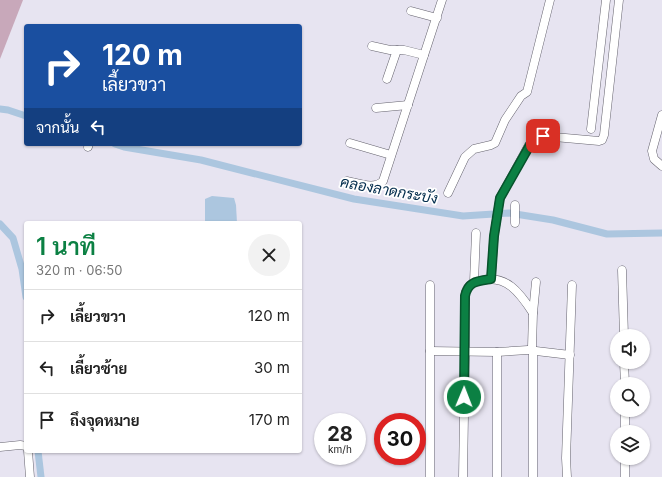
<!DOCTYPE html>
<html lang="th">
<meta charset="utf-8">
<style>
body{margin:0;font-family:Inter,Sarabun,sans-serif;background:#f2f2f2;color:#222;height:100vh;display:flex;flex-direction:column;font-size:15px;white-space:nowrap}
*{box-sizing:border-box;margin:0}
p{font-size:13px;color:#767676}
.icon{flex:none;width:22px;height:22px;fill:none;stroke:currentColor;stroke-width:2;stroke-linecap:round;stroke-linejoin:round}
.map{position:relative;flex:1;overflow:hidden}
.drawer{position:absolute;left:24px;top:221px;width:278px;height:232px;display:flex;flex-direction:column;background:#fff;border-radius:4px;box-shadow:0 1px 3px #0004}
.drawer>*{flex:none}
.guide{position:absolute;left:24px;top:24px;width:278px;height:122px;border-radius:4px;box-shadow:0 1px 3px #0004;background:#1a4fa0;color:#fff;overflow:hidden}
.fabs{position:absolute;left:610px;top:329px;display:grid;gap:8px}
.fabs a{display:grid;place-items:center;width:40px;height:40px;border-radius:50%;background:#fff;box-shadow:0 1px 3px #0004;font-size:20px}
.speed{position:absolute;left:314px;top:413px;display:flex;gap:8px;font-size:20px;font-weight:700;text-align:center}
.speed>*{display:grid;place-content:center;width:52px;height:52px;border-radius:50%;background:#fff;box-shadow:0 1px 3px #0004;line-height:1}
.speed small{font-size:10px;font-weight:400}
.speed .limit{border:6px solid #d22;background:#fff;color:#111}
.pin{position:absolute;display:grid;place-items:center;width:34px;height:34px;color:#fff;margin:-17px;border-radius:8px;box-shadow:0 2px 6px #0006}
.me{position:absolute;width:44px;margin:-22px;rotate:1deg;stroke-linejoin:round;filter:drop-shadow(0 0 3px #0008)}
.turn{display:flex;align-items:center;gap:14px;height:84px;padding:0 12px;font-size:18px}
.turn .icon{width:52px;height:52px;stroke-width:2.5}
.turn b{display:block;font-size:28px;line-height:34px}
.then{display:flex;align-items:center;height:38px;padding:0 12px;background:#0003;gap:8px;font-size:15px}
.round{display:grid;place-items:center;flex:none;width:42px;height:42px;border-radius:21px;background:#f2f2f2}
.head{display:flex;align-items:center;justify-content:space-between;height:68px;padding:0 12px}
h1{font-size:24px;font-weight:600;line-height:30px;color:#0b8043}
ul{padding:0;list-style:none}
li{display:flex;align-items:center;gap:12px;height:52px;padding:0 12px;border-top:1px solid #e0e0e0}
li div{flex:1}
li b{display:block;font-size:15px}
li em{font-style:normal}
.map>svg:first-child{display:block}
</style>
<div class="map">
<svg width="662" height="477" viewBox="0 0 662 477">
<rect width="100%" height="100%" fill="#e7e4f1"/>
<polygon fill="#c8a8ba" points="0,0 23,0 0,59"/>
<polygon fill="#acc6df" points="212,196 234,198 236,205 237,223 205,223 205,199"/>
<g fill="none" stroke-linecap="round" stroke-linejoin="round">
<g stroke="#acc6df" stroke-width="7">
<polyline points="0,109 8,110 26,116"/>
<polyline points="115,144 124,147 201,160 354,199 463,216 509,213 553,220 607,234 662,233"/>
<polyline points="0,224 13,238 22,269 26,297"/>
<polyline points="38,451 41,477"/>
</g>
<defs>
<g id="minor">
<polyline points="411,11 437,18"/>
<polyline points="372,46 390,50 404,50 424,55"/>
<polyline points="387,79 397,50"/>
<polyline points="376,108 408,105"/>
<polyline points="662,115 652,151 654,159 662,166"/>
<polyline points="591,129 606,0"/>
<polyline points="350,143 391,155"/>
<polyline points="88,147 89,144"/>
<path d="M347 181C358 183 375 190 383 181L442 0"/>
<polyline points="448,193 465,157 474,149 491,145 495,143 505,120 521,96 527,92 550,0"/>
<polyline points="515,223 515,205"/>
<polyline points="622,270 624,336"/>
<polyline points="491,279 494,236 500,198 529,145 537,137 543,136 599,141 602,140 604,135 619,0"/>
<polyline points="474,282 476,233"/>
<polyline points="430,285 430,477"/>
<polyline points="532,347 533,313 536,282"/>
<polyline points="430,351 497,352 528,350"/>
<polyline points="536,351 570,355"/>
<polyline points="497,352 497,477"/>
<polyline points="533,354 533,477"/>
<polyline points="624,362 625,384"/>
<polyline points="625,410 625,432"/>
<polyline points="0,447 20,445 26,446"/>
<polyline points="28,451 30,477"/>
<polyline points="625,458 625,477"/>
<path d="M463 477 465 352V296C466 287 470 283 479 281 506 273 520 293 533 313"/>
<polyline points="567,477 566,458 572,285"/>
</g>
</defs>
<use href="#minor" stroke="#65636e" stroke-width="9"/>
<use href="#minor" stroke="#fff" stroke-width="8"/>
</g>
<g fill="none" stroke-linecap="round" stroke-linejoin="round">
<defs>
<path id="route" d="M464 397 465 296C468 281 478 281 491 279L494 236 500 198 530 145 537 137 543 136"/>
</defs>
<use href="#route" stroke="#07532c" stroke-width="10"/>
<use href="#route" stroke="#0b8043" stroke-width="7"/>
</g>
<g text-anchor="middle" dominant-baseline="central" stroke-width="3.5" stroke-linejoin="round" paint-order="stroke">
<g font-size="15" font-style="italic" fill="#002b4b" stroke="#fff">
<text transform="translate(389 190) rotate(10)">คลองลาดกระบัง</text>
</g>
</g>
</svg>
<div class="fabs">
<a><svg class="icon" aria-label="sound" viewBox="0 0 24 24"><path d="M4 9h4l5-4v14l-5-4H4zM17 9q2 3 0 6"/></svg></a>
<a><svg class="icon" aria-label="search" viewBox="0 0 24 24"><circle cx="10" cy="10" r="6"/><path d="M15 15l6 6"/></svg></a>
<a><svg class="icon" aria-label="layers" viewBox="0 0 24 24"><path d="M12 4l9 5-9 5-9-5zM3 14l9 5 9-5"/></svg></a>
</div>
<div class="speed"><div>28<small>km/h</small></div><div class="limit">30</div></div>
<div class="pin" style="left:543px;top:136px;background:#d93025"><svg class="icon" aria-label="arrive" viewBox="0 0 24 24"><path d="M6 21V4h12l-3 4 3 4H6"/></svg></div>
<svg class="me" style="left:464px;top:397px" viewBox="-20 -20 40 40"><circle r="17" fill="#0b8043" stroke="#fff" stroke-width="3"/><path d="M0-11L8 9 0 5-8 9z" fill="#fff"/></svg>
<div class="guide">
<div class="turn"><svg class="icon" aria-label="right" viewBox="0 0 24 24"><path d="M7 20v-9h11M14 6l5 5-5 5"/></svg><div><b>120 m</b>เลี้ยวขวา</div></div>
<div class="then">จากนั้น<svg class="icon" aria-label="left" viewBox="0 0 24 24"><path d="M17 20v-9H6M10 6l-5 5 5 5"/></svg></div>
</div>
<section class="drawer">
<div class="head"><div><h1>1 นาที</h1><p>320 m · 06:50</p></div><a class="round"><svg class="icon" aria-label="close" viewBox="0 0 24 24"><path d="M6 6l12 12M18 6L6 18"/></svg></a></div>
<ul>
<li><svg class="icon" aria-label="right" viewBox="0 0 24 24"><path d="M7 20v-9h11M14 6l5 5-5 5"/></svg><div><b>เลี้ยวขวา</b></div><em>120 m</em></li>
<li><svg class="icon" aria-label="left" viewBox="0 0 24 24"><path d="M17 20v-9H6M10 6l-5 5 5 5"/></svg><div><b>เลี้ยวซ้าย</b></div><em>30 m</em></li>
<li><svg class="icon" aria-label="arrive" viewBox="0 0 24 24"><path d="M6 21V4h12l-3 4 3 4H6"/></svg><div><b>ถึงจุดหมาย</b></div><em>170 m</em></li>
</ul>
</section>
</div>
